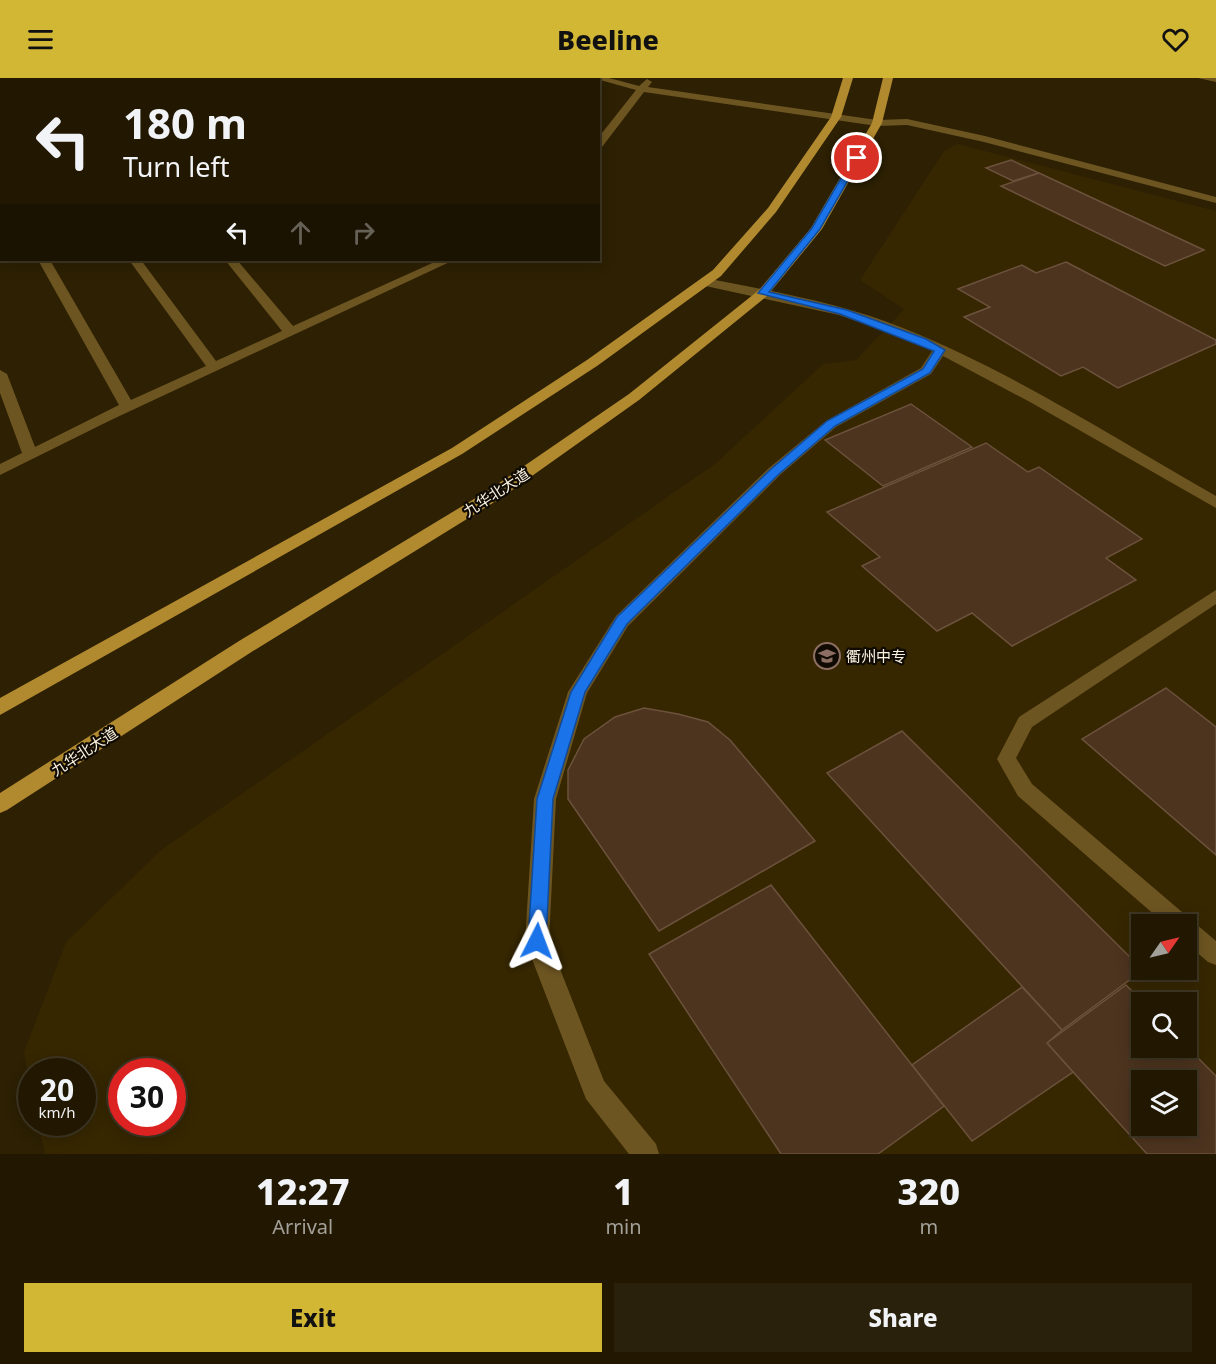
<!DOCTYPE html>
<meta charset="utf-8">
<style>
body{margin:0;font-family:"Noto Sans","Noto Sans SC",sans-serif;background:#2a210c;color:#f1f3f6;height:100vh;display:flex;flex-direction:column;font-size:22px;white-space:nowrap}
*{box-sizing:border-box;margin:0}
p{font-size:20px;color:#a2a099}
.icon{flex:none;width:33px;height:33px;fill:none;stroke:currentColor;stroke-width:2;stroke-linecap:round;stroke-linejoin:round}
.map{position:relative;height:1076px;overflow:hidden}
.drawer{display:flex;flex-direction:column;background:#221802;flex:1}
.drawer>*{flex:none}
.top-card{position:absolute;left:0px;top:0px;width:600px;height:183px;box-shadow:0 3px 15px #0003,0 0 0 2px #3f3724;background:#221802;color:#f1f3f6;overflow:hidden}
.needle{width:39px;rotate:56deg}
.buttons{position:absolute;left:1131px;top:836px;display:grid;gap:12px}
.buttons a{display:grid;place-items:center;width:66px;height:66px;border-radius:0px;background:#221802;box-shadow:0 3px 15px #0003,0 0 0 2px #3f3724;font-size:30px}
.speed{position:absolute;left:18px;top:980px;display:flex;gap:12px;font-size:30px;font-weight:700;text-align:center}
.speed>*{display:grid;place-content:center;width:78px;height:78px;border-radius:50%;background:#221802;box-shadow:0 3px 15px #0003,0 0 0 2px #3f3724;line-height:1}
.speed small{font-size:15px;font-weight:400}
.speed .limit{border:9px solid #d22;background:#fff;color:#111}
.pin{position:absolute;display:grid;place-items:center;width:51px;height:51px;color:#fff;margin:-26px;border:3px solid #fff;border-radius:50%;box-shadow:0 2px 6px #0007}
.me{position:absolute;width:66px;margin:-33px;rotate:3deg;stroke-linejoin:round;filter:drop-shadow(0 0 4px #0008)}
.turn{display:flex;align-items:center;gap:21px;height:126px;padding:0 24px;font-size:27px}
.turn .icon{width:78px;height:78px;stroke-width:2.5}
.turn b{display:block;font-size:42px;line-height:51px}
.lanes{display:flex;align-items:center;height:57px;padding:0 24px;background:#0003;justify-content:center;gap:30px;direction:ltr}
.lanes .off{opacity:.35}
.eta{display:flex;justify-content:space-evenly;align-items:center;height:102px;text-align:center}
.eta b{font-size:36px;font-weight:800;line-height:42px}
.action{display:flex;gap:12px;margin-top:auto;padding:12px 24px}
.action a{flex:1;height:69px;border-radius:0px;background:#d2b735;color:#111;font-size:24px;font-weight:800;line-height:69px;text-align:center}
.action a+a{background:#2a210c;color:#f1f3f6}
header{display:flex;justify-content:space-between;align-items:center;height:78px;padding:0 24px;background:#d2b735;color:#111;font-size:27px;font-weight:800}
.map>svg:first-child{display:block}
</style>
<header><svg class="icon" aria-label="menu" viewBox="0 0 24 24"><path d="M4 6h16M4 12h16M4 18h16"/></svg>Beeline<svg class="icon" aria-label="heart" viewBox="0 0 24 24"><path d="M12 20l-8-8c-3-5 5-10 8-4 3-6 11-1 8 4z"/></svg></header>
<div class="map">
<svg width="1216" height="1076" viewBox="0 0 1216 1076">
<rect width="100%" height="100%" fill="#2d2003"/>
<path fill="#362700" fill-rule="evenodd" d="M958 66 1216 133V1076H45L38 1044H82V993H32L31 1011 24 974 66 864 161 772 716 385 823 286 856 282 904 231 860 202 944 73ZM1142 846H1186V891H1142ZM1142 924H1186V969H1142ZM122 993H172V1044H122ZM1142 1002H1186V1047H1142Z"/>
<g fill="#4c341f" stroke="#6c523d" stroke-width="1.5" fill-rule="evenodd">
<polygon points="1011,82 1039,95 1013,103 986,90"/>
<polygon points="1039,95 1204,172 1165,188 1001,108"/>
<polygon points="1066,184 1216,262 1216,266 1118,310 1083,289 1061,298 964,239 990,229 958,211 1022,187 1036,195"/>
<polygon points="911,326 972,369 883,408 825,362"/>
<polygon points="986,365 1028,394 1039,389 1142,461 1106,480 1136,502 1012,568 972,535 937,553 862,488 880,479 827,434"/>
<polygon points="1166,610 1216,649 1216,777 1082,661"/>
<polygon points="644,630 678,636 708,644 730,662 815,763 659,853 568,721 568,692 584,661 615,639"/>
<polygon points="902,653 1142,891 1143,892 1062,952 827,695"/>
<polygon points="771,807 944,1028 878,1076 781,1076 649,876"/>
<path d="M1126 907 1143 924 1142 969 1186 968 1216 998V1076H1147L1047 965ZM1142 1002H1186V1047H1142Z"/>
<polygon points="1022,909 1062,952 1047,965 1073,994 972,1063 912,987"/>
</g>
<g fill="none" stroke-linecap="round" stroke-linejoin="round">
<polygon fill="#6d5521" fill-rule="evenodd" points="1216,512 1216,526 1032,649 1016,680 1032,706 1216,863 1216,887 1208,884 1186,865 1186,846 1165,846 1018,718 997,681 1019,639"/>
<g fill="#6d5521" fill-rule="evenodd">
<polygon points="20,0 30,0 30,2 21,2"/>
<polygon points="92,0 102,0 102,2 93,2"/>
<polygon points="189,0 203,0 188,2"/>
<polygon points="432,0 443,0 431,2"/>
<polygon points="593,0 609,0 639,8 647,1 652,4 648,9 877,42 907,41 985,58 1216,119 1216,125 984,64 907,47 877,48 644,14 602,69 598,70 598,60 636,12"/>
<polygon points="1198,0 1216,0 1216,4"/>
<rect x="0" y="93" width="2" height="9"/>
<polygon points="0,166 2,166 0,174"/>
<polygon points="38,182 50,182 131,322 206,288 129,182 141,182 216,283 282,253 225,182 237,182 293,248 439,182 454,182 111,342 0,397 0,386 22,375 0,315 0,292 7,296 35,369 119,327"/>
<path d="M705 200C772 213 840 225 903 250 1013 294 1114 360 1216 418V430L1030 324 943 278 931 296 836 349 781 396 628 548 587 615 556 721 549 863 604 1003 656 1066 659 1076H629L586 1021 525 863 534 721 568 614 616 538 769 390 826 343 921 290 932 273 893 256 839 237 701 207 699 204 701 201Z"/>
</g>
<g fill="#b1892f" fill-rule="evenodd">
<polygon points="843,0 853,0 841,39 776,134 721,198 597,288 462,376 0,637 0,620 452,370 587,282 713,192 768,130 831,39"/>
<polygon points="883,0 893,0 882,45 822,151 767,218 639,322 501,420 253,573 7,732 0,735 0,715 239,563 489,412 629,316 759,212 811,150 872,45"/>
</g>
</g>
<polygon fill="#1a73e8" stroke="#114b97" stroke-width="1.5" points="854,78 861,80 820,151 769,214 847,232 926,261 945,272 930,295 835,348 779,396 627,546 585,614 553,721 546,863 543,869 537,871 531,869 528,863 537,721 571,614 617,539 771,391 827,343 923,291 934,273 840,236 758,215 812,150"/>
<defs>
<symbol id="school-ring" viewBox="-11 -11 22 22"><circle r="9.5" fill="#100b02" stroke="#8d6e63" stroke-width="1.5"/><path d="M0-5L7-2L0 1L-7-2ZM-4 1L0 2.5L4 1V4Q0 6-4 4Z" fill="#8d6e63"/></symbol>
</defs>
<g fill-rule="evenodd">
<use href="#school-ring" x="812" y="563" width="30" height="30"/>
</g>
<g text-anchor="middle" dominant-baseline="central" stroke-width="4.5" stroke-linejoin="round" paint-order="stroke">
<g font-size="15" fill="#fbf3e2" stroke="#100b02">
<text transform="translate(496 414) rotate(-33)">九华北大道</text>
<text transform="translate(84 673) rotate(-33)">九华北大道</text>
</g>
<g font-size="15" fill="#fbf3e2" stroke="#100b02" text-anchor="start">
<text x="846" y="578">衢州中专</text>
</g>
</g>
</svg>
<div class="buttons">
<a><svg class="needle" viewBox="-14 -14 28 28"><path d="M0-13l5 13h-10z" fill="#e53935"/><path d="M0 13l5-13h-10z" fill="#a2a099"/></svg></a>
<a><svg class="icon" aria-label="search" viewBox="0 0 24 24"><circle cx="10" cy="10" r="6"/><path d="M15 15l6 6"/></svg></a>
<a><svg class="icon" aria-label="layers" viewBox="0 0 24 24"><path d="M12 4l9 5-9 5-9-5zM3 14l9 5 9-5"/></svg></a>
</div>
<div class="speed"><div>20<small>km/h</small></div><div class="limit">30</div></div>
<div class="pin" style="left:857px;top:80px;background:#d93025"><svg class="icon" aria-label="arrive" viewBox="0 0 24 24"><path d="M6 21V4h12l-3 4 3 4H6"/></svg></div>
<svg class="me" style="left:537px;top:863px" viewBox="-20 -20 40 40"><path d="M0-17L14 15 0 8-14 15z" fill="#1a73e8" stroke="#fff" stroke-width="4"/></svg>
<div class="top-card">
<div class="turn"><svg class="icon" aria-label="left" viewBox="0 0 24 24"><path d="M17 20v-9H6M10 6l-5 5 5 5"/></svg><div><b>180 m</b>Turn left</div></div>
<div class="lanes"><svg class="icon" aria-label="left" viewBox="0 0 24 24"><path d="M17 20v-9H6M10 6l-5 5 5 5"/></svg><svg class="icon off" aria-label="ahead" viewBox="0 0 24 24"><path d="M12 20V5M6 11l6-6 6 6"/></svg><svg class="icon off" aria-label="right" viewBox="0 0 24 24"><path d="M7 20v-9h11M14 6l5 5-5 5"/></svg></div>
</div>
</div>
<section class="drawer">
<div class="eta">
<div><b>12:27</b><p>Arrival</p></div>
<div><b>1</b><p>min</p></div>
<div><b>320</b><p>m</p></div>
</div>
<div class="action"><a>Exit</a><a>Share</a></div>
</section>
